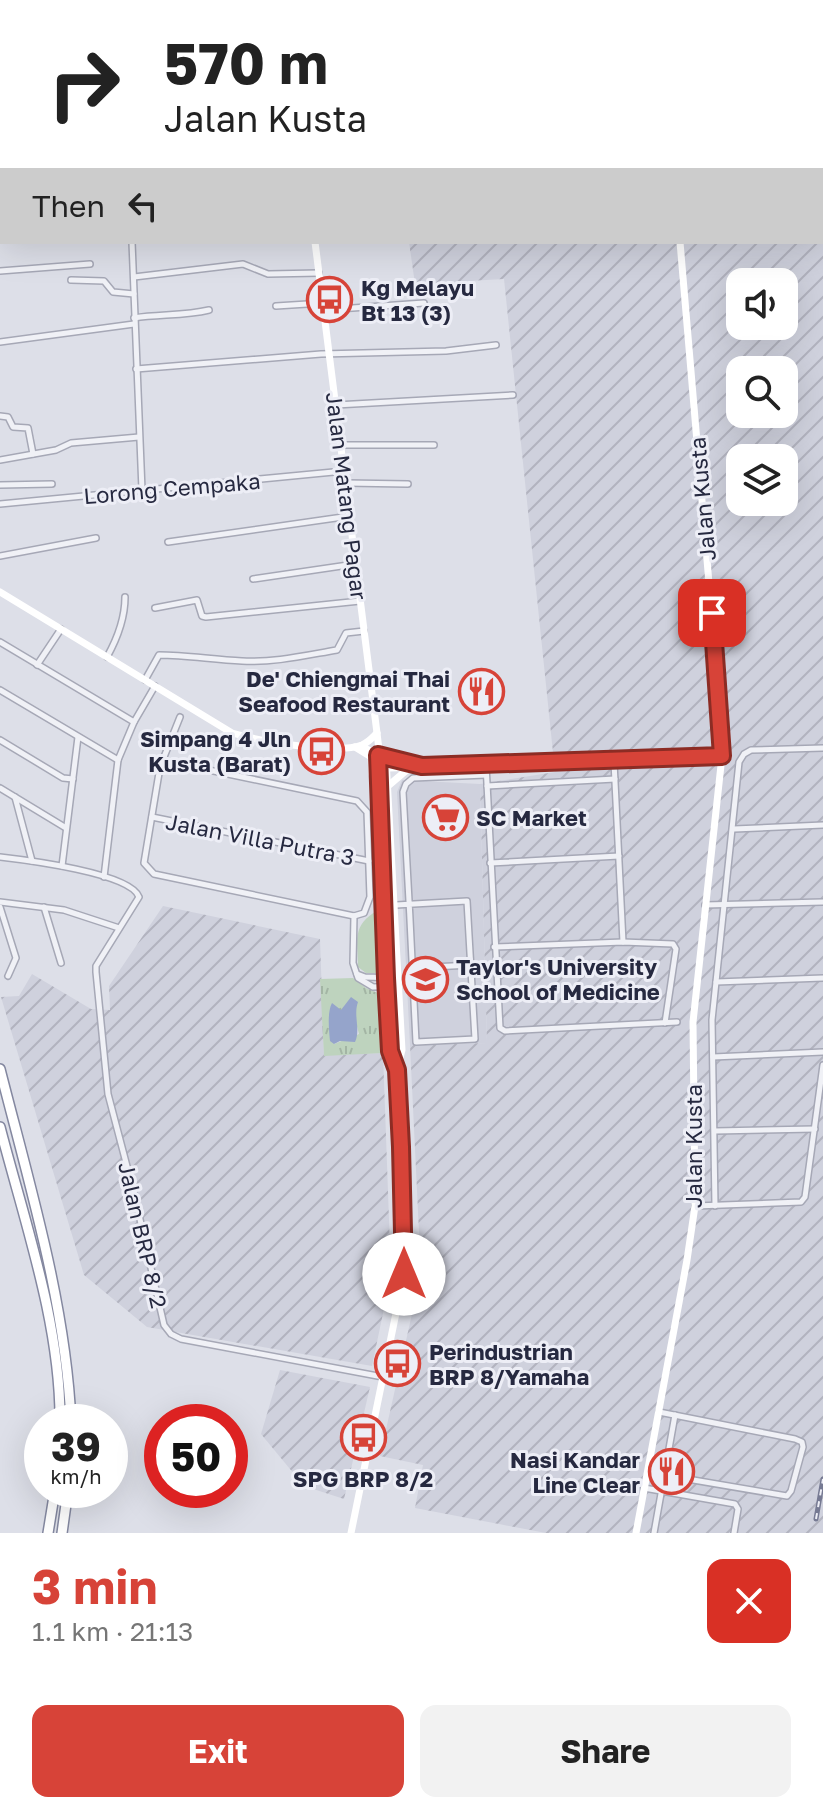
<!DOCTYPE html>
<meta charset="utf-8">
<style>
body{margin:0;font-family:"Golos Text",sans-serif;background:#f2f2f2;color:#222;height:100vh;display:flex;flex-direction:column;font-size:30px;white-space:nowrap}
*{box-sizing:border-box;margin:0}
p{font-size:26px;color:#767676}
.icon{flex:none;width:44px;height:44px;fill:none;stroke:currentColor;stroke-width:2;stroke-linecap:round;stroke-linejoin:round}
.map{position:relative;height:1533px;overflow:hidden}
.side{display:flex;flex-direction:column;background:#fff;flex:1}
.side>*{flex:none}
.guide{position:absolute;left:0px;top:0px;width:824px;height:244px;box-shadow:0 8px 32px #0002;background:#fff;color:#222;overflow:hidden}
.buttons{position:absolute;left:726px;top:268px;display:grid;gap:16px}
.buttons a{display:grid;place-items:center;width:72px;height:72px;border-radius:16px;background:#fff;box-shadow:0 8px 32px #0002;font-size:40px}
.speed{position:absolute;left:24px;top:1404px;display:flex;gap:16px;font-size:40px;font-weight:700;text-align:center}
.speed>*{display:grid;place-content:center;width:104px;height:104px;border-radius:50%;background:#fff;box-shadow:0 8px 32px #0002;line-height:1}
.speed small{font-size:20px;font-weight:400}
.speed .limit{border:12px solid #d22;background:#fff;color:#111}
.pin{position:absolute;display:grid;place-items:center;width:68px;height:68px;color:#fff;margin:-34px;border-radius:16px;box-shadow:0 4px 12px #0006}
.me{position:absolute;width:88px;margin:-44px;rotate:0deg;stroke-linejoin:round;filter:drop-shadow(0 0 6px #0008)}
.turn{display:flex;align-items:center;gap:28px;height:168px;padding:0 32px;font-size:36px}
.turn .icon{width:104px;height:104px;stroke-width:2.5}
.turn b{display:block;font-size:56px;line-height:68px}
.then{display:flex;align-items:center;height:76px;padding:0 32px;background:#0003;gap:16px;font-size:30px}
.round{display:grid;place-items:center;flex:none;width:84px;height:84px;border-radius:16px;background:#f2f2f2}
.summary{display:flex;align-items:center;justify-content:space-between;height:136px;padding:0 32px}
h1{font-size:48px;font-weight:700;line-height:60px;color:#d74338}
.cta{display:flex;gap:16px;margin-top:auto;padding:16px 32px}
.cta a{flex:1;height:92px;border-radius:16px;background:#d74338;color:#fff;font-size:32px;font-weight:700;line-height:92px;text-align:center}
.cta a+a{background:#f2f2f2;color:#222}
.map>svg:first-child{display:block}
</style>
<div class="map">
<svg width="823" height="1533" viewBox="0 0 823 1533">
<defs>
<pattern id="industrial-furrows" width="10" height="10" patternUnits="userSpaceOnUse" patternTransform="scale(2)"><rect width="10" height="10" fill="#cfd1dd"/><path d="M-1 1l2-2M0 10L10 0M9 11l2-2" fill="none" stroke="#b2b3bf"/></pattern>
<pattern id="grass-tufts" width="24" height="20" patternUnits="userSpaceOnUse" patternTransform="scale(2)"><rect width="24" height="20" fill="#bed3be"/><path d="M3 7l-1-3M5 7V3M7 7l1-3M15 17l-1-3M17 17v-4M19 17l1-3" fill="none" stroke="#a3b5a4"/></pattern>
</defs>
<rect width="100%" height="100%" fill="#dddfe8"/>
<polygon fill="#cfd1dd" points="402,780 480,784 487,1043 410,1045 397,792"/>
<g fill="url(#industrial-furrows)" fill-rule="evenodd">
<path d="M467 0H823V1533H546L415 1508 423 1465 380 1456 421 1274 410 1045 487 1043 480 784 555 772 504 279 415 284 409 242H822V2ZM740 282H784V326H740ZM740 370H784V414H740ZM740 458H784V502H740Z"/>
<polygon points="163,906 320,939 324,1055 383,1053 391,1275 372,1366 147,1327 84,1275 1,997 19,996 32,974 91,1009 110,1010 109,986"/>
<polygon points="280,1370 370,1387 344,1499 304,1486 261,1434"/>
</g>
<path fill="url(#grass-tufts)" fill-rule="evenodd" d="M353 978 366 988 380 994 383 1053 324 1056 320 979ZM341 1010 356 1023 359 1034 334 1044 330 1012Z"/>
<path fill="#bed3be" d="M378 910 379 969 376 973H366L358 967C358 939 351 926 378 910Z"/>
<path fill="#95a4cb" d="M351 997 358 1002C353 1016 361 1029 355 1042L340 1041 334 1044 330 1041C329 1031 327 1012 332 1003L341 1010Z"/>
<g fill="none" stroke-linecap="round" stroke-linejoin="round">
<defs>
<g id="street">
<polyline points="271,2 286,0"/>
<polyline points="353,2 383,1"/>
<polyline points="0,71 2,71"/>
<polyline points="0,103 2,103"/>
<polyline points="0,195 2,195"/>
<polyline points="132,242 142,490"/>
<polyline points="0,271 90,264"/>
<polyline points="134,277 243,264 268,274 319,273"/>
<polyline points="71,280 104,281 113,292 134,294"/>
<polyline points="276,306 323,303"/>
<polyline points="324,310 424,303"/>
<path d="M134 318C160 314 184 316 209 310"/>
<polyline points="0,342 134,324"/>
<polyline points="136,369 321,354 446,351 496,345"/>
<polyline points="336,405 513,395"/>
<polyline points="0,416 8,417 13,427 28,428 33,454"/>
<polyline points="341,445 434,445"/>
<polyline points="0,460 56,450 71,443 139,437"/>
<polyline points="346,483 408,484"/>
<polyline points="0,485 52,484"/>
<polyline points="0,504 344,471"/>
<polyline points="168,542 350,516"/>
<polyline points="0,556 96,538"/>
<polyline points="253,579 355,564"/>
<polyline points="155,608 197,600 202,616 206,617 360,601"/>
<polyline points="0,642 134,722"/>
<path d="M107 657C117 639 125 618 125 597"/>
<polyline points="37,665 61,629"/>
<path d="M145 680 159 655C187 655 214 660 242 661 273 663 307 655 337 650L346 633 364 631"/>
<polyline points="0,690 118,760"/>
<polyline points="180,717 160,767 144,863 154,874 354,916"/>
<polyline points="0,740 63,778 73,779"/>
<polyline points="161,760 357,801 367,812 370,897 364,913 354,916"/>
<polyline points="614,762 623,942"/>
<polyline points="486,765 500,1028 505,1031 677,1022"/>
<polyline points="487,786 615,779"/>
<polyline points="0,788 66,828"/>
<polyline points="15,797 32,861"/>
<polyline points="152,817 369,861"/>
<polyline points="734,829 823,825"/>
<path d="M0 857C26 860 131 873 139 897L96 966V972L108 1094 134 1193 164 1325 171 1334 181 1339 383 1377"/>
<polyline points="490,863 619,856"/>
<polyline points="62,866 78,737"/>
<polyline points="104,877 118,760 134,722 155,686"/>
<polyline points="0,902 64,910 119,928"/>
<path d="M396 905 467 901 475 1039 416 1042C412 959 408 875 403 792L406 784 413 778 486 775"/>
<polyline points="705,905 823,902"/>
<polyline points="0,907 16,958 8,976"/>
<polyline points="44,907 61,963"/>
<polyline points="354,916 353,963 358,978 373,987 398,986"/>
<polyline points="494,947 623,942 673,944 676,949 665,1023"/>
<polyline points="413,968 471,965"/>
<polyline points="357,974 365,977 398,978"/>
<polyline points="716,982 823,978"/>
<polyline points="713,1057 823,1052"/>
<polyline points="715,1131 815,1129"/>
<polyline points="695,1206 801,1202 805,1197 823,1065"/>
<polyline points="715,1206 712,1020 739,762 744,754 751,750 823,748"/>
<polyline points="659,1412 795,1439 802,1442 803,1447 791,1491 787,1496 664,1475"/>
<polyline points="644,1488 735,1504 738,1509 734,1533"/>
<polyline points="654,1533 675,1415"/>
</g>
<g id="highway">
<path d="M0 1069C29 1183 66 1305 71 1422"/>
<path d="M0 1127C24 1220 61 1325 60 1422"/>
<polyline points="48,1533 55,1490"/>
<polyline points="62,1533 68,1490"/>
</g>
</defs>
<use href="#street" stroke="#a6a8b6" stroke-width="8"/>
<use href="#highway" stroke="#8488a0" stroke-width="12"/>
<use href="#street" stroke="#f0f1f6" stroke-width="5"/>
<g stroke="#fff" stroke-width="7">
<polyline points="286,0 286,2"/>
<polyline points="660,0 660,2"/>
<polyline points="315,242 377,733 379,750 386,759 402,1050 397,1070"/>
<path d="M0 592 232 733C260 741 336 755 362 745 369 742 372 738 377 733"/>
<polyline points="361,746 386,759 418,765"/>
<polyline points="355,747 389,768 722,756"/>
<polyline points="371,757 372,774 378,785"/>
<polyline points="388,786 408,769"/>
<polyline points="351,1533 404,1274 397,1070 390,1051 386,978 385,917 380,838 379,750"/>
<polyline points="636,1533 687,1260 695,1206 693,1022 722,756 719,701 680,242"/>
</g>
<use href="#highway" stroke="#fff" stroke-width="9"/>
<defs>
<polyline id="rail" points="816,1519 823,1479"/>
</defs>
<use href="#rail" stroke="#767a93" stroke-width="5"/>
<use href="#rail" stroke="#edeef6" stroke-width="2" stroke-dasharray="6" stroke-linecap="butt"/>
</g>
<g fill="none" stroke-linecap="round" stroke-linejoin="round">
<defs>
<polyline id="route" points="404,1274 401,1147 397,1070 390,1051 386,978 378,755 422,766 722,756 712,613"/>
</defs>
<use href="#route" stroke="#8c2c24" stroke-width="20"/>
<use href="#route" stroke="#d74338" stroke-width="14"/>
</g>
<defs>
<symbol id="bus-ring" viewBox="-11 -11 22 22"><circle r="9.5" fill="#edeef6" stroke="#d74338" stroke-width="1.5"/><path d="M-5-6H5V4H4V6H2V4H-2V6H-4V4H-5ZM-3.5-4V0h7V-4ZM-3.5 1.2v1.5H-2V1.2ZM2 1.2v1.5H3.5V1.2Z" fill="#d74338"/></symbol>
<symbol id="restaurant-ring" viewBox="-11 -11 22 22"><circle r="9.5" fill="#edeef6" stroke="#d74338" stroke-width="1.5"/><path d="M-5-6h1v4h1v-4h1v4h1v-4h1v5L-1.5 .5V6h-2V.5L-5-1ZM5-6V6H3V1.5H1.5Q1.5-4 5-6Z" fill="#d74338"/></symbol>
<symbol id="supermarket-ring" viewBox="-11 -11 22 22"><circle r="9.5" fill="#edeef6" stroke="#d74338" stroke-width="1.5"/><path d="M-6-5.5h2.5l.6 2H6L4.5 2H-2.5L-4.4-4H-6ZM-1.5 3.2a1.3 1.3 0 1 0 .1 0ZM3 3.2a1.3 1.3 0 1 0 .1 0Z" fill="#d74338"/></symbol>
<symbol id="university-ring" viewBox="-11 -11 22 22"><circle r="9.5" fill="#edeef6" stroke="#d74338" stroke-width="1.5"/><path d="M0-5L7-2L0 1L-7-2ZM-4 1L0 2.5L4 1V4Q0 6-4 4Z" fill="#d74338"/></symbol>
</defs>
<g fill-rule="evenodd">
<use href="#bus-ring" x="304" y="274" width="51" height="51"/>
<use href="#restaurant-ring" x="456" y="666" width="51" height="51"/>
<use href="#bus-ring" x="296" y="726" width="51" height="51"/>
<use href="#supermarket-ring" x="420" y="792" width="51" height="51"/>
<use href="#university-ring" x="400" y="954" width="51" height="51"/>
<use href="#bus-ring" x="372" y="1338" width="51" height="51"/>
<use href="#bus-ring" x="338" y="1412" width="51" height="51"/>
<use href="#restaurant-ring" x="646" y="1446" width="51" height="51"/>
</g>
<g text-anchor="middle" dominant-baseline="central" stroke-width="6" stroke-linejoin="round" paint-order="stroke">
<g font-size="22" font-weight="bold" fill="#262940" stroke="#edeef6" text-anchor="start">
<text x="361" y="287">Kg Melayu<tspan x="361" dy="25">Bt 13 (3)</tspan></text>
<text x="450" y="678" text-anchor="end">De' Chiengmai Thai<tspan x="450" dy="25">Seafood Restaurant</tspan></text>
<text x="291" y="738" text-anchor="end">Simpang 4 Jln<tspan x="291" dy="25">Kusta (Barat)</tspan></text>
<text x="476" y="817">SC Market</text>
<text x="456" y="966">Taylor's University<tspan x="456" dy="25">School of Medicine</tspan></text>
<text x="429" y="1351">Perindustrian<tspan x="429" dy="25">BRP 8/Yamaha</tspan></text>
<text x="640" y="1459" text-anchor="end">Nasi Kandar<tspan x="640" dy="25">Line Clear</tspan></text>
<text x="363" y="1478" text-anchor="middle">SPG BRP 8/2</text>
</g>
<g font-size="22" fill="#262940" stroke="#edeef6">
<text transform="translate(172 488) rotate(-5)">Lorong Cempaka</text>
<text transform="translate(347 496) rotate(83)">Jalan Matang Pagar</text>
<text transform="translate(702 499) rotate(-95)">Jalan Kusta</text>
<text transform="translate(260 839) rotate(11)">Jalan Villa Putra 3</text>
<text transform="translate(693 1146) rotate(-90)">Jalan Kusta</text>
<text transform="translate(143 1235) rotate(77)">Jalan BRP 8/2</text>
</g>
</g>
</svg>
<div class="buttons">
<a><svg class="icon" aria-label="sound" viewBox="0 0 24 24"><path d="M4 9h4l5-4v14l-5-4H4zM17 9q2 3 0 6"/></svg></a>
<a><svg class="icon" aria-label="search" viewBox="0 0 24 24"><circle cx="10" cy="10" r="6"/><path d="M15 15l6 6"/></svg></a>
<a><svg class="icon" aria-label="layers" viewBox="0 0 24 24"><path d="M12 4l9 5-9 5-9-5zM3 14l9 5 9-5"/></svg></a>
</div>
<div class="speed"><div>39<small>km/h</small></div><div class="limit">50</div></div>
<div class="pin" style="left:712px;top:613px;background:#d93025"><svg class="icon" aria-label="arrive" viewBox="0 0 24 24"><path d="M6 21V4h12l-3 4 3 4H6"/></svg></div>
<svg class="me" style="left:404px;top:1274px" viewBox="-20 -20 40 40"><circle r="19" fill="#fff"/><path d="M0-13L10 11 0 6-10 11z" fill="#d74338"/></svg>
<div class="guide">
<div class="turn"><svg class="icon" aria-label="right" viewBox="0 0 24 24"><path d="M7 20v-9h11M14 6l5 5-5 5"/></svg><div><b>570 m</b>Jalan Kusta</div></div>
<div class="then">Then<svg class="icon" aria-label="left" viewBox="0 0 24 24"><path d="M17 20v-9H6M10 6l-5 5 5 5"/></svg></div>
</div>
</div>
<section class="side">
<div class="summary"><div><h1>3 min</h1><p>1.1 km · 21:13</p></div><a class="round" style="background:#d93025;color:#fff"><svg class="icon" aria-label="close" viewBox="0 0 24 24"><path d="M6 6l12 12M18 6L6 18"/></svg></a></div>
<div class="cta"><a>Exit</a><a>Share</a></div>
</section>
